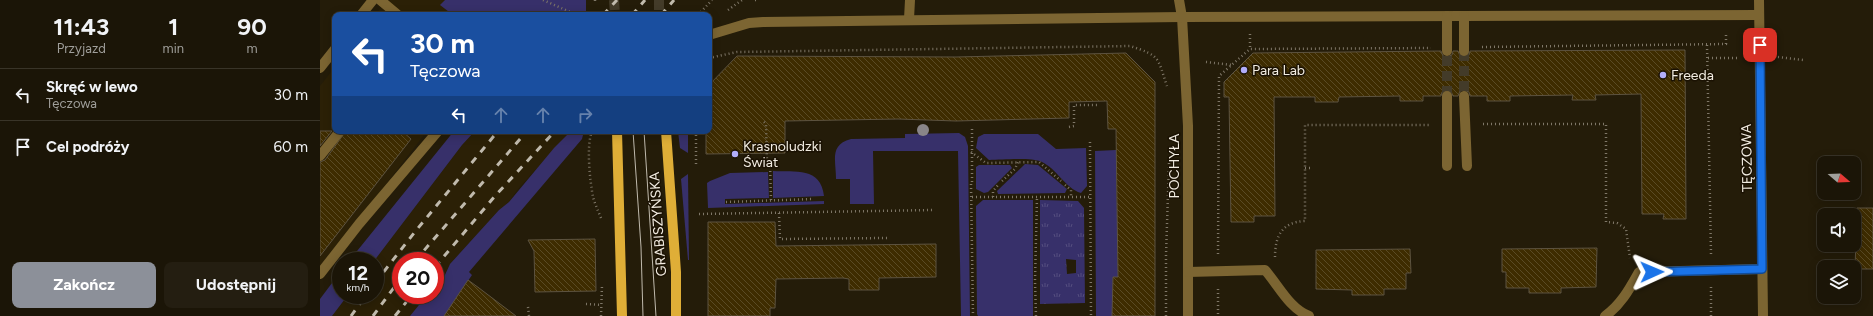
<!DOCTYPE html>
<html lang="pl">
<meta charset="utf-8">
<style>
body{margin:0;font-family:Figtree,sans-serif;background:#241e11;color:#f1f3f6;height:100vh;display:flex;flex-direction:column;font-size:15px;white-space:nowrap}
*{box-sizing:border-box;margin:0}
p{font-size:13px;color:#a09f9b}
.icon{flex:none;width:22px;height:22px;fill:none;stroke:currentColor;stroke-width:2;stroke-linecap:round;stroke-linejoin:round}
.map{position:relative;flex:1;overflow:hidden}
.side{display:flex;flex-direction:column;background:#1b1507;width:320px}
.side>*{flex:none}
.hud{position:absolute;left:12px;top:12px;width:380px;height:122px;border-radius:8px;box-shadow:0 2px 10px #0003,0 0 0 1px #393428;background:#1a4fa0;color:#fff;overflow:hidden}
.needle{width:26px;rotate:109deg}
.controls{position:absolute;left:1497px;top:156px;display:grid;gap:8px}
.controls a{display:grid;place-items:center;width:44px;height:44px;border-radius:8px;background:#1b1507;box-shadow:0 2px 10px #0003,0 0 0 1px #393428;font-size:20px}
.speed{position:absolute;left:12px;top:252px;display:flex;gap:8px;font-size:20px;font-weight:700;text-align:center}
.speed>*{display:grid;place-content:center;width:52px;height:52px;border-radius:50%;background:#1b1507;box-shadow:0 2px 10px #0003,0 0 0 1px #393428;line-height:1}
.speed small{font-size:10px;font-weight:400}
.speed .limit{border:6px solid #d22;background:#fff;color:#111}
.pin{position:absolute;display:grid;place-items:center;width:34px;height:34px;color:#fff;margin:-17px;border-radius:8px;box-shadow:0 2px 6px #0006}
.me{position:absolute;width:44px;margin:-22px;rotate:89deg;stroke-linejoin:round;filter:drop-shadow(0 0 3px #0008)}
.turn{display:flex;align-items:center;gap:14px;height:84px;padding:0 12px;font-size:18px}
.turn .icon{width:52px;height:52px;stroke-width:2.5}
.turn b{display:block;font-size:28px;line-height:34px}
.lanes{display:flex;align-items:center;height:38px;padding:0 12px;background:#0003;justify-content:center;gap:20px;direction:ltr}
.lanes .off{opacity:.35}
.eta{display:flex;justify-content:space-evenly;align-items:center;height:68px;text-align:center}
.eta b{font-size:24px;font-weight:700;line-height:28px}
.button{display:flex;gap:8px;margin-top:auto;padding:8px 12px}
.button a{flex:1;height:46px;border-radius:8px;background:#8c9099;color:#fff;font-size:16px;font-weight:700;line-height:46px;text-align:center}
.button a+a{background:#241e11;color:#f1f3f6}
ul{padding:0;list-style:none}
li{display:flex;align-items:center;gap:12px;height:52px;padding:0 12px;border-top:1px solid #393428}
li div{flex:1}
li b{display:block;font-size:15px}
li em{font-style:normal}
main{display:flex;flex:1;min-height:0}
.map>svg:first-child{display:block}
</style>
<main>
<section class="side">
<div class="eta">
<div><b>11:43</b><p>Przyjazd</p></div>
<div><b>1</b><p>min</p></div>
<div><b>90</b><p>m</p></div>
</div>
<ul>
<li><svg class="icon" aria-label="left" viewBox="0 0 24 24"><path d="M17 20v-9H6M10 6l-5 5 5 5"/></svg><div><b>Skręć w lewo</b><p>Tęczowa</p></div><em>30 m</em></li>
<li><svg class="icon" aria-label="arrive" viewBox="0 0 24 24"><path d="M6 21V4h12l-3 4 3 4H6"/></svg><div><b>Cel podróży</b></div><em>60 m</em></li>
</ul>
<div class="button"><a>Zakończ</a><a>Udostępnij</a></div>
</section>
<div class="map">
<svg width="1553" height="316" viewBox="0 0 1553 316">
<defs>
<pattern id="park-tufts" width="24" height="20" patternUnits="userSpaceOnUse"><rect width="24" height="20" fill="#37306a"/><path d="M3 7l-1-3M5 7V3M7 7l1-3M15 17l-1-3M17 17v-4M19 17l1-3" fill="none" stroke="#544e7f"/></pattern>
<pattern id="building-back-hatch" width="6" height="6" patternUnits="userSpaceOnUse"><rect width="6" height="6" fill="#3e2c00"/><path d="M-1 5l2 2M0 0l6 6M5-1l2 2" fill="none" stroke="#5a4b25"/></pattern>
</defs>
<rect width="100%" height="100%" fill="#241c09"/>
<g fill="#2b2006">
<polygon points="67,0 125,0 121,5 133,15 55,15"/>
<polygon points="15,67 15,131 107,131 0,270 0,86"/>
<polygon points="155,131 251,131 198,189 189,202 179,210 130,264 124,277 115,285 115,261 81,261 81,295 107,295 90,316 12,316 28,295 55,295 54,261 142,145"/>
</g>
<g fill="#37306a">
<polygon points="125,0 266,0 266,14 133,15 120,5"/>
<polygon points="134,131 155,131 142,145 54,261 29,261"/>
<polygon points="251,131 264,131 262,139 149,272 152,275 124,316 90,316 107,295 115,295 115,285 124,277 130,264 179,210 189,202 234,148"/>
<polygon points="358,131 368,131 368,153 360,148"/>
<path d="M639 133 645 137 648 146 650 316H641L638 151H553L554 204H530V179H516C516 160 509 145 531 139L585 138V134Z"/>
<path d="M664 134H718L736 149 766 148 767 186 761 193C745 188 737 169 722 162 710 157 683 160 669 160L656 148 658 137Z"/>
<polygon points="796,150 798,277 793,277 792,316 776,316 775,151"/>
<polygon points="705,164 718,165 747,189 745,193 678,194 677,191"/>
<polygon points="659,165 690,165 692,168 668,192 664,193 656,189 656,167"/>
<path d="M453 171C475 172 501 167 504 196L453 198Z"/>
<polygon points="448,172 449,198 405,199 405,204 504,201 504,204 388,208 387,183 390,181 410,173"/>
<polygon points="368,174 369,260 368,260 361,179"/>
<polygon points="663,200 713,200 713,316 658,316 657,314 656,206"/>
<polygon points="21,271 21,295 28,295 12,316 0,316 0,299"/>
</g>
<path fill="url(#park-tufts)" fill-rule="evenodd" d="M720 200 758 201 764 208 765 303 720 304ZM746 259 756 260V273L747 274Z"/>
<g fill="url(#building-back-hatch)" stroke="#5d5340">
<polygon points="1365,50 1366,219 1343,219 1344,214 1322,214 1321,94 1275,95 1276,100 1252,100 1253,95 1190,96 1190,101 1167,101 1167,96 1150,96 1149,92 1144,90 1140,91 1138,96 1133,96 1131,91 1127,90 1122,92 1121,96 1103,96 1103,101 1080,101 1080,96 1019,97 1018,102 995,102 995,97 954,97 955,216 934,216 934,222 911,222 909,97 904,97 904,82 933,53 1121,51 1123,56 1127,57 1132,55 1133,51 1138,51 1140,56 1144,57 1149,55 1150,51"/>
<polygon points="806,53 835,82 835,316 792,316 793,277 798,277 796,129 788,129 787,101 749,102 749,118 636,121 578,119 465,121 465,153 386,154 386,131 389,131 389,85 417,56 636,57"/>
<polygon points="0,131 12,131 0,146"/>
<polygon points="26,131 82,131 91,139 0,256 0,162 5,160"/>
<polygon points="1537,208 1553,208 1553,269 1535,269"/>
<polygon points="388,222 455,222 456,246 616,244 616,277 559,278 559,290 529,290 529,279 523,278 456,279 455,308 450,308 450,316 388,316"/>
<polygon points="275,239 276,291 215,292 214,251 208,240"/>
<polygon points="1277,248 1276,287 1241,288 1241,293 1209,293 1209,288 1186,288 1186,272 1182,272 1182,249"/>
<polygon points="1090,249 1091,273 1086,273 1086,289 1064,289 1064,295 1032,295 1032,290 996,289 996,250"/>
<polygon points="148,280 159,288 196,316 124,316"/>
</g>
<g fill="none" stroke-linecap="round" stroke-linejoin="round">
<g stroke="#433b29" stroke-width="10" stroke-dasharray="10 5" stroke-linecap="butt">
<polyline points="1144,51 1144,96"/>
<polyline points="1127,96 1127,51"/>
</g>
<g stroke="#433b29" stroke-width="10" stroke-dasharray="10 5" stroke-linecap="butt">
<polyline points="294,0 295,15"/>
<polyline points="339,0 339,15"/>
</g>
<g stroke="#7f7768" stroke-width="2.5" stroke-dasharray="1 3" stroke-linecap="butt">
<polyline points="223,0 257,15"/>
<polyline points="275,0 275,4"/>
<polyline points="435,0 437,0"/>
<polyline points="408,10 422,0"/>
<polyline points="378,15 392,0"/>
<polyline points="930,34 930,49"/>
<polyline points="1387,45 1391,254"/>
<polyline points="1162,47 1406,44 1406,32"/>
<polyline points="1458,57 1483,60"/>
<path d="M389 58 417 52 810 46C841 56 837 57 847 86"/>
<polyline points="1388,58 1417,58"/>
<polyline points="886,62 912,65"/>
<polyline points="444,122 446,124 447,163"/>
<polyline points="1163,124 1286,124 1286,222 1297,223 1306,229 1310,258"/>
<polyline points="749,127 754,126 754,105 777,105"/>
<path d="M272 131C266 146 270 181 273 197 275 204 278 211 281 218"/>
<polyline points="376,131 376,165"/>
<polyline points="770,142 771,316"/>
<polyline points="651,152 666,163 719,162 741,181"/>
<polyline points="450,163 451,200"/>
<polyline points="985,168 990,168"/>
<polyline points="682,181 695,169 698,162"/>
<polyline points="652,182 652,129"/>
<polyline points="651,184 653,316"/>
<polyline points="745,185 751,190 751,198"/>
<polyline points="652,197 771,197"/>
<polyline points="673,197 673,191 679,184"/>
<polyline points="406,202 493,199"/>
<polyline points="459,213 460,239 567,238"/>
<polyline points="379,214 613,210"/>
<polyline points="898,254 899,76 930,49 1111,48"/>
<path d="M955 257C955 236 962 222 985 221V125H1110"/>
<polyline points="1391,287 1391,316"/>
<polyline points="898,289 898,316"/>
<polyline points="266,304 281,305"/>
<polyline points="208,307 209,316"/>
<polyline points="281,316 282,285"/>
<polyline points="716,316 715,281 717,197"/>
<polyline points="846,316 846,255 849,163"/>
</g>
<g stroke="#7c6532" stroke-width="10">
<polyline points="60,0 78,15"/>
<polyline points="859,0 862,17 868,126 868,316"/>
<polyline points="1439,0 1443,316"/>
<polyline points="41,15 53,0"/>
<polyline points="589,19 590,0"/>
<polyline points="389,35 429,23 443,22 862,17 1439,15"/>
<polyline points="1127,51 1127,16"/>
<polyline points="1144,51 1144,16"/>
<polyline points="0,68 15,49"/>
<polyline points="1127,96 1127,166"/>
<polyline points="1144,96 1147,166"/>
<polyline points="0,156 20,131"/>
<path d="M868 272 945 270C959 286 969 308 989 316"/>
<polyline points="0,274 39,224 118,131"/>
<path d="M1285 316C1301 305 1310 288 1319 272L1442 269"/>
</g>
<g stroke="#dfae37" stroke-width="10">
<polyline points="297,131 302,316"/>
<polyline points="346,131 356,272 356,316"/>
</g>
<g stroke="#c0baad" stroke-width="1">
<polyline points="313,131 321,247 323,316"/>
<polyline points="324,131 336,316"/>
</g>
<g stroke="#c0baad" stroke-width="3" stroke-dasharray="7 7" stroke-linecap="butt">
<polyline points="283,15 297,0"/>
<polyline points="312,15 325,0"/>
<polyline points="341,15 354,0"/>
<polyline points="95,261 207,131"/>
<polyline points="115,267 175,196 235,131"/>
<polyline points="55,283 94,233 178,131"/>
<polyline points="31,316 46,295"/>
<polyline points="53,316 81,278"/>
<polyline points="75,316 92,295"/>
</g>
</g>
<circle fill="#898588" cx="603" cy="130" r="6"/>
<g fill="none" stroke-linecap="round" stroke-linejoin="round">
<defs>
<polyline id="route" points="1332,272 1442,269 1440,45"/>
</defs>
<use href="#route" stroke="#114b97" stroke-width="10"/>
<use href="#route" stroke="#1a73e8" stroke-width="7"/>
</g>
<g fill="#b1adfa" stroke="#1b1203" stroke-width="1.5">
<circle cx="924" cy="70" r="4"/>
<circle cx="1343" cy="75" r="4"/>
<circle cx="415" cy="154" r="4"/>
</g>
<g text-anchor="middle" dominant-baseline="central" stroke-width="3" stroke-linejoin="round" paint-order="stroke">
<g font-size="14" fill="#f2ece1" stroke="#1b1203" text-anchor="start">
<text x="932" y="70">Para Lab</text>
<text x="1351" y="75">Freeda</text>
<text x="423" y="146">Krasnoludzki<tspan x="423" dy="16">Świat</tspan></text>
</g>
<g font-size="14" fill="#f2ece1" stroke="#1b1203">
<text transform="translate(1427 158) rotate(-91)">TĘCZOWA</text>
<text transform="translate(854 166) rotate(-90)">POCHYŁA</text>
<text transform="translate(338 224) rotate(-94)">GRABISZYŃSKA</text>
</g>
</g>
</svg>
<div class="controls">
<a><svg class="needle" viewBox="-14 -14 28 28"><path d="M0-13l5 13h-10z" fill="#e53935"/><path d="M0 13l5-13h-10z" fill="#a09f9b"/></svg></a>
<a><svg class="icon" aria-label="sound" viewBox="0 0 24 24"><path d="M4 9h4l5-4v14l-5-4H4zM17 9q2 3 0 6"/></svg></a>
<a><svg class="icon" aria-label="layers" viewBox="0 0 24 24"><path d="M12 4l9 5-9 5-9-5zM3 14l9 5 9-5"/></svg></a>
</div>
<div class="speed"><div>12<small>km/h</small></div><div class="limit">20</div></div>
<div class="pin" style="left:1440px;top:45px;background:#d93025"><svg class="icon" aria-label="arrive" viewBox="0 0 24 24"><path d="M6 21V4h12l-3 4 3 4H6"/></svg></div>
<svg class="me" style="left:1332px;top:272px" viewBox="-20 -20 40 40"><path d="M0-17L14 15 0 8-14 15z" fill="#1a73e8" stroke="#fff" stroke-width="4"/></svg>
<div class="hud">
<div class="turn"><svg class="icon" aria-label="left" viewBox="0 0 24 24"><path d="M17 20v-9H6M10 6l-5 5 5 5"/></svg><div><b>30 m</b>Tęczowa</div></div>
<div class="lanes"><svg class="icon" aria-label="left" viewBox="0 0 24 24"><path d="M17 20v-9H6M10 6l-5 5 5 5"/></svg><svg class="icon off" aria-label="ahead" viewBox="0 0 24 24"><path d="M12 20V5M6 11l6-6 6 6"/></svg><svg class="icon off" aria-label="ahead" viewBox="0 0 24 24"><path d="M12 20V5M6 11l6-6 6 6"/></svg><svg class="icon off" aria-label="right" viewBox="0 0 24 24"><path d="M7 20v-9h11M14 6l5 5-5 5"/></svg></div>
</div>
</div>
</main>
